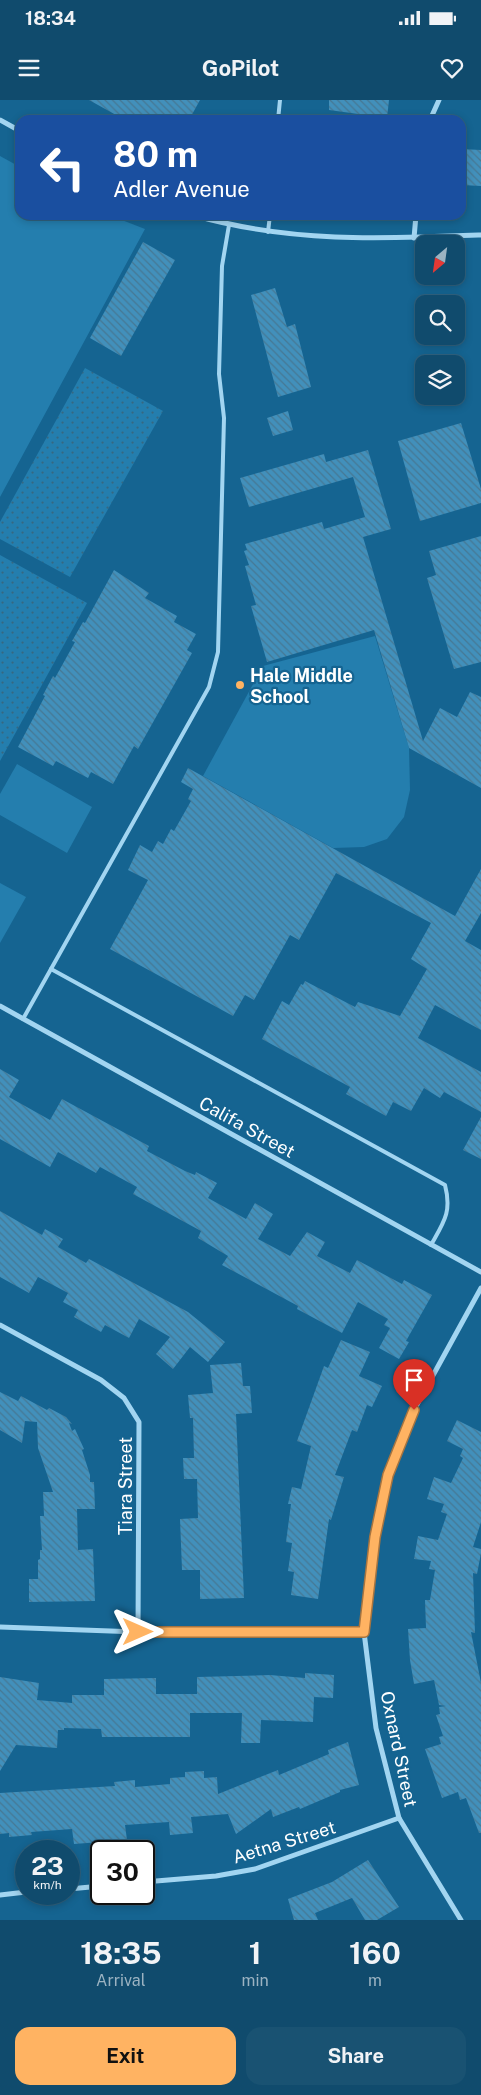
<!DOCTYPE html>
<style>
body{margin:0;font-family:"Public Sans",sans-serif;background:#195272;color:#f1f3f6;height:100vh;display:flex;flex-direction:column;font-size:19px;white-space:nowrap}
*{box-sizing:border-box;margin:0}
p{font-size:16px;color:#9cb3c2}
.icon{flex:none;width:28px;height:28px;fill:none;stroke:currentColor;stroke-width:2;stroke-linecap:round;stroke-linejoin:round}
.map{position:relative;height:1820px;overflow:hidden}
.details{display:flex;flex-direction:column;background:#104b6d;flex:1}
.details>*{flex:none}
.banner{position:absolute;left:15px;top:15px;width:451px;height:105px;border-radius:15px;box-shadow:0 2px 8px #0003,0 0 0 1px #306380;background:#1a4fa0;color:#fff;overflow:hidden}
.needle{width:32px;rotate:209deg}
.buttons{position:absolute;left:415px;top:135px;display:grid;gap:10px}
.buttons a{display:grid;place-items:center;width:50px;height:50px;border-radius:10px;background:#104b6d;box-shadow:0 2px 8px #0003,0 0 0 1px #306380;font-size:25px}
.speed{position:absolute;left:15px;top:1740px;display:flex;gap:10px;font-size:25px;font-weight:700;text-align:center}
.speed>*{display:grid;place-content:center;width:65px;height:65px;border-radius:50%;background:#104b6d;box-shadow:0 2px 8px #0003,0 0 0 1px #306380;line-height:1}
.speed small{font-size:12px;font-weight:400}
.speed .limit{border:2px solid #111;border-radius:8px;background:#fff;color:#111}
.pin{position:absolute;display:grid;place-items:center;width:42px;height:42px;color:#fff;margin:-51px -21px;border-radius:50% 50% 50% 0;rotate:-45deg;box-shadow:0 0 5px #0007}
.pin .icon{rotate:45deg}
.me{position:absolute;width:55px;margin:-28px;rotate:90deg;stroke-linejoin:round;filter:drop-shadow(0 0 4px #0008)}
.turn{display:flex;align-items:center;gap:18px;height:105px;padding:0 15px;font-size:22px}
.turn .icon{width:65px;height:65px;stroke-width:2.5}
.turn b{display:block;font-size:35px;line-height:42px}
.eta{display:flex;justify-content:space-evenly;align-items:center;height:85px;text-align:center}
.eta b{font-size:30px;font-weight:700;line-height:35px}
.button{display:flex;gap:10px;margin-top:auto;padding:10px 15px}
.button a{flex:1;height:58px;border-radius:15px;background:#ffb362;color:#111;font-size:20px;font-weight:700;line-height:58px;text-align:center}
.button a+a{background:#195272;color:#f1f3f6}
.status{display:flex;justify-content:space-between;align-items:center;height:35px;padding:0 25px;background:#104b6d;direction:ltr}
.status svg{height:14px;fill:currentColor}
header{display:flex;justify-content:space-between;align-items:center;height:65px;padding:0 15px;background:#104b6d;font-size:22px;font-weight:700}
.map>svg:first-child{display:block}
</style>
<div class="status"><b>18:34</b><svg viewBox="0 0 49 12"><path d="M0 12V9h3v3zM5 12V6h3v6zM10 12V3h3v9zM15 12V0h3v12zM26 1h20v11H26zM47 4h2v5h-2z"/></svg></div>
<header><svg class="icon" aria-label="menu" viewBox="0 0 24 24"><path d="M4 6h16M4 12h16M4 18h16"/></svg>GoPilot<svg class="icon" aria-label="heart" viewBox="0 0 24 24"><path d="M12 20l-8-8c-3-5 5-10 8-4 3-6 11-1 8 4z"/></svg></header>
<div class="map">
<svg width="481" height="1820" viewBox="0 0 481 1820">
<defs>
<pattern id="park-dots" width="8" height="8" patternUnits="userSpaceOnUse" patternTransform="scale(1.25)"><rect width="8" height="8" fill="#247eae"/><path d="M2 2h.1M6 6h.1" fill="none" stroke="#366882" stroke-width="1.8" stroke-linecap="round"/></pattern>
<pattern id="building-back-hatch" width="6" height="6" patternUnits="userSpaceOnUse" patternTransform="scale(1.25)"><rect width="6" height="6" fill="#4290bb"/><path d="M-1 5l2 2M0 0l6 6M5-1l2 2" fill="none" stroke="#467894"/></pattern>
</defs>
<rect width="100%" height="100%" fill="#156491"/>
<g fill="#247eae">
<polygon points="0,56 20,67 20,115 109,115 145,129 0,397"/>
<polygon points="375,536 409,648 410,690 404,717 387,739 364,747 333,748 203,676 263,566"/>
<polygon points="17,664 92,707 67,753 0,715 0,694"/>
<polygon points="0,783 26,797 0,843"/>
</g>
<g fill="url(#park-dots)">
<polygon points="85,268 163,311 70,477 0,439 0,422"/>
<polygon points="0,455 87,503 0,661"/>
</g>
<g fill="url(#building-back-hatch)">
<polygon points="89,0 200,0 189,20 125,20"/>
<polygon points="329,0 389,0 387,18 329,10"/>
<polygon points="461,49 481,50 481,86 461,85"/>
<polygon points="143,142 175,160 121,256 90,238"/>
<polygon points="275,188 287,227 295,224 311,287 278,297 251,195"/>
<polygon points="288,311 293,330 273,336 267,318"/>
<polygon points="461,323 481,389 481,403 420,421 398,341"/>
<polygon points="368,350 391,429 363,437 423,641 440,608 457,617 470,592 481,597 481,688 409,648 374,530 267,562 251,506 256,505 245,466 249,465 244,451 247,450 245,444 322,422 324,429 365,417 353,377 249,407 240,378 324,354 326,362"/>
<polygon points="481,436 481,562 454,569 427,478 436,475 429,451"/>
<polygon points="114,470 149,493 145,498 177,516 174,522 196,534 187,550 192,553 138,649 134,646 113,684 91,672 88,678 56,661 53,666 18,647 45,596 43,595 53,576 55,578 75,542 72,541 83,522 85,523"/>
<polygon points="188,668 455,816 481,769 481,813 465,841 481,850 481,930 435,905 418,938 481,972 481,1012 444,992 440,998 424,988 411,1011 393,1002 386,1016 346,994 350,987 262,939 282,901 289,905 301,884 303,885 305,881 355,907 358,902 400,916 427,869 411,859 431,823 336,773 299,840 290,835 254,900 245,895 233,916 110,849 148,780 128,770 140,745 152,752 158,741 163,744 171,729 174,731 191,701 188,699 193,689 181,682"/>
<polygon points="0,969 19,980 9,997 50,1020 62,999 149,1046 147,1051 185,1071 195,1075 196,1072 217,1083 208,1098 246,1119 255,1103 273,1114 258,1139 290,1156 307,1132 325,1142 317,1156 350,1173 357,1160 402,1184 404,1180 432,1195 406,1241 409,1242 399,1259 379,1248 390,1228 384,1225 388,1219 358,1202 342,1233 297,1209 298,1206 222,1165 228,1156 198,1138 201,1131 133,1094 137,1087 100,1067 96,1073 58,1052 50,1067 0,1039"/>
<polygon points="481,1017 481,1059 463,1050"/>
<polygon points="0,1111 42,1135 45,1129 63,1139 58,1147 86,1163 89,1159 188,1212 225,1242 208,1262 190,1247 173,1269 156,1254 170,1237 139,1219 129,1238 105,1225 101,1232 74,1217 78,1210 63,1202 68,1193 38,1177 29,1193 0,1177"/>
<polygon points="341,1240 370,1252 359,1276 382,1286 372,1307 367,1305 357,1332 352,1330 335,1375 344,1377 331,1420 329,1419 318,1499 291,1495 294,1472 288,1471 292,1443 286,1442 291,1404 288,1404 292,1387 301,1389 311,1346 297,1341 324,1266 328,1268"/>
<polygon points="241,1263 243,1286 250,1286 252,1313 236,1314 244,1498 200,1499 200,1470 182,1470 180,1419 198,1418 197,1379 184,1379 183,1358 194,1358 193,1318 190,1318 188,1295 213,1293 210,1265"/>
<polygon points="0,1292 18,1301 21,1296 47,1310 49,1308 66,1317 72,1324 69,1323 72,1331 75,1329 84,1349 82,1350 90,1375 90,1382 94,1382 95,1409 77,1409 78,1450 93,1449 95,1501 29,1502 29,1479 38,1479 38,1460 40,1459 40,1450 42,1450 40,1416 44,1416 43,1392 53,1392 38,1348 37,1322 25,1321 22,1343 0,1330"/>
<polygon points="457,1320 481,1332 481,1422 473,1447 481,1449 481,1453 477,1474 473,1473 475,1533 471,1532 481,1583 481,1733 479,1733 466,1698 460,1700 458,1692 442,1698 425,1649 441,1644 439,1637 443,1636 436,1615 440,1614 439,1607 446,1606 439,1605 434,1580 414,1584 410,1560 408,1529 426,1528 425,1500 430,1500 435,1470 429,1469 431,1461 414,1459 418,1436 438,1440 447,1414 441,1412 444,1404 427,1399 434,1377 451,1383 463,1358 460,1356 463,1349 447,1341"/>
<polygon points="305,1573 334,1575 333,1598 314,1597 313,1622 261,1620 260,1643 241,1643 242,1613 190,1613 190,1637 102,1637 101,1629 64,1628 64,1630 58,1630 57,1648 16,1645 0,1671 0,1577 39,1583 37,1600 72,1603 72,1595 104,1595 104,1579 156,1578 156,1594 197,1594 197,1577 270,1575 305,1578"/>
<polygon points="348,1642 359,1685 340,1690 340,1692 300,1709 299,1707 273,1717 271,1709 236,1734 228,1714 191,1717 193,1733 170,1735 169,1722 125,1725 127,1740 74,1744 72,1729 31,1732 32,1735 9,1737 9,1733 0,1734 0,1693 115,1686 114,1682 135,1680 135,1687 170,1684 170,1678 185,1677 185,1672 204,1671 204,1678 217,1677 218,1694 278,1670 279,1675 329,1654 328,1650"/>
<polygon points="368,1760 399,1807 377,1820 365,1820 352,1798 315,1813 318,1820 294,1820 288,1799 332,1782"/>
</g>
<g fill="none" stroke-linecap="round" stroke-linejoin="round">
<g stroke="#a2d5f1" stroke-width="4">
<polyline points="278,20 280,0"/>
<polyline points="268,132 270,115"/>
<polyline points="51,869 209,587 218,552 224,318 219,274 222,166 229,125"/>
<path d="M23 919 51 869 445 1085C452 1112 444 1122 431 1145"/>
</g>
<g stroke="#a2d5f1" stroke-width="5">
<polyline points="0,20 20,31"/>
<polyline points="430,20 439,0"/>
<path d="M193 115C290 143 382 139 481 135"/>
<polyline points="414,138 416,115"/>
<polyline points="0,906 481,1172"/>
<polyline points="0,1225 101,1280 124,1298 139,1322 138,1532"/>
<polyline points="0,1527 138,1532 364,1532"/>
<polyline points="144,1782 216,1776 255,1769 399,1718"/>
<polyline points="69,1789 101,1786"/>
<polyline points="0,1795 26,1792"/>
<polyline points="461,1820 399,1718 376,1628 364,1532 375,1437 388,1375 414,1310 481,1188"/>
</g>
</g>
<g fill="none" stroke-linecap="round" stroke-linejoin="round">
<defs>
<polyline id="route" points="138,1532 364,1532 375,1437 388,1375 414,1310"/>
</defs>
<use href="#route" stroke="#a67440" stroke-width="12"/>
<use href="#route" stroke="#ffb362" stroke-width="9"/>
</g>
<circle fill="#ffb362" stroke="#156491" stroke-width="2" cx="240" cy="585" r="5"/>
<g text-anchor="middle" dominant-baseline="central" stroke-width="4.5" stroke-linejoin="round" paint-order="stroke">
<g font-size="18" font-weight="bold" fill="#fff" stroke="#156491" text-anchor="start">
<text x="250" y="575">Hale Middle<tspan x="250" dy="21">School</tspan></text>
</g>
<g font-size="18" fill="#fff" stroke="#156491">
<text transform="translate(247 1027) rotate(29)">Califa Street</text>
<text transform="translate(125 1386) rotate(-90)">Tiara Street</text>
<text transform="translate(399 1649) rotate(78)">Oxnard Street</text>
<text transform="translate(284 1742) rotate(-17)">Aetna Street</text>
</g>
</g>
</svg>
<div class="buttons">
<a><svg class="needle" viewBox="-14 -14 28 28"><path d="M0-13l5 13h-10z" fill="#e53935"/><path d="M0 13l5-13h-10z" fill="#9cb3c2"/></svg></a>
<a><svg class="icon" aria-label="search" viewBox="0 0 24 24"><circle cx="10" cy="10" r="6"/><path d="M15 15l6 6"/></svg></a>
<a><svg class="icon" aria-label="layers" viewBox="0 0 24 24"><path d="M12 4l9 5-9 5-9-5zM3 14l9 5 9-5"/></svg></a>
</div>
<div class="speed"><div>23<small>km/h</small></div><div class="limit">30</div></div>
<div class="pin" style="left:414px;top:1310px;background:#d93025"><svg class="icon" aria-label="arrive" viewBox="0 0 24 24"><path d="M6 21V4h12l-3 4 3 4H6"/></svg></div>
<svg class="me" style="left:138px;top:1532px" viewBox="-20 -20 40 40"><path d="M0-17L14 15 0 8-14 15z" fill="#ffb362" stroke="#fff" stroke-width="4"/></svg>
<div class="banner">
<div class="turn"><svg class="icon" aria-label="left" viewBox="0 0 24 24"><path d="M17 20v-9H6M10 6l-5 5 5 5"/></svg><div><b>80 m</b>Adler Avenue</div></div>
</div>
</div>
<section class="details">
<div class="eta">
<div><b>18:35</b><p>Arrival</p></div>
<div><b>1</b><p>min</p></div>
<div><b>160</b><p>m</p></div>
</div>
<div class="button"><a>Exit</a><a>Share</a></div>
</section>
